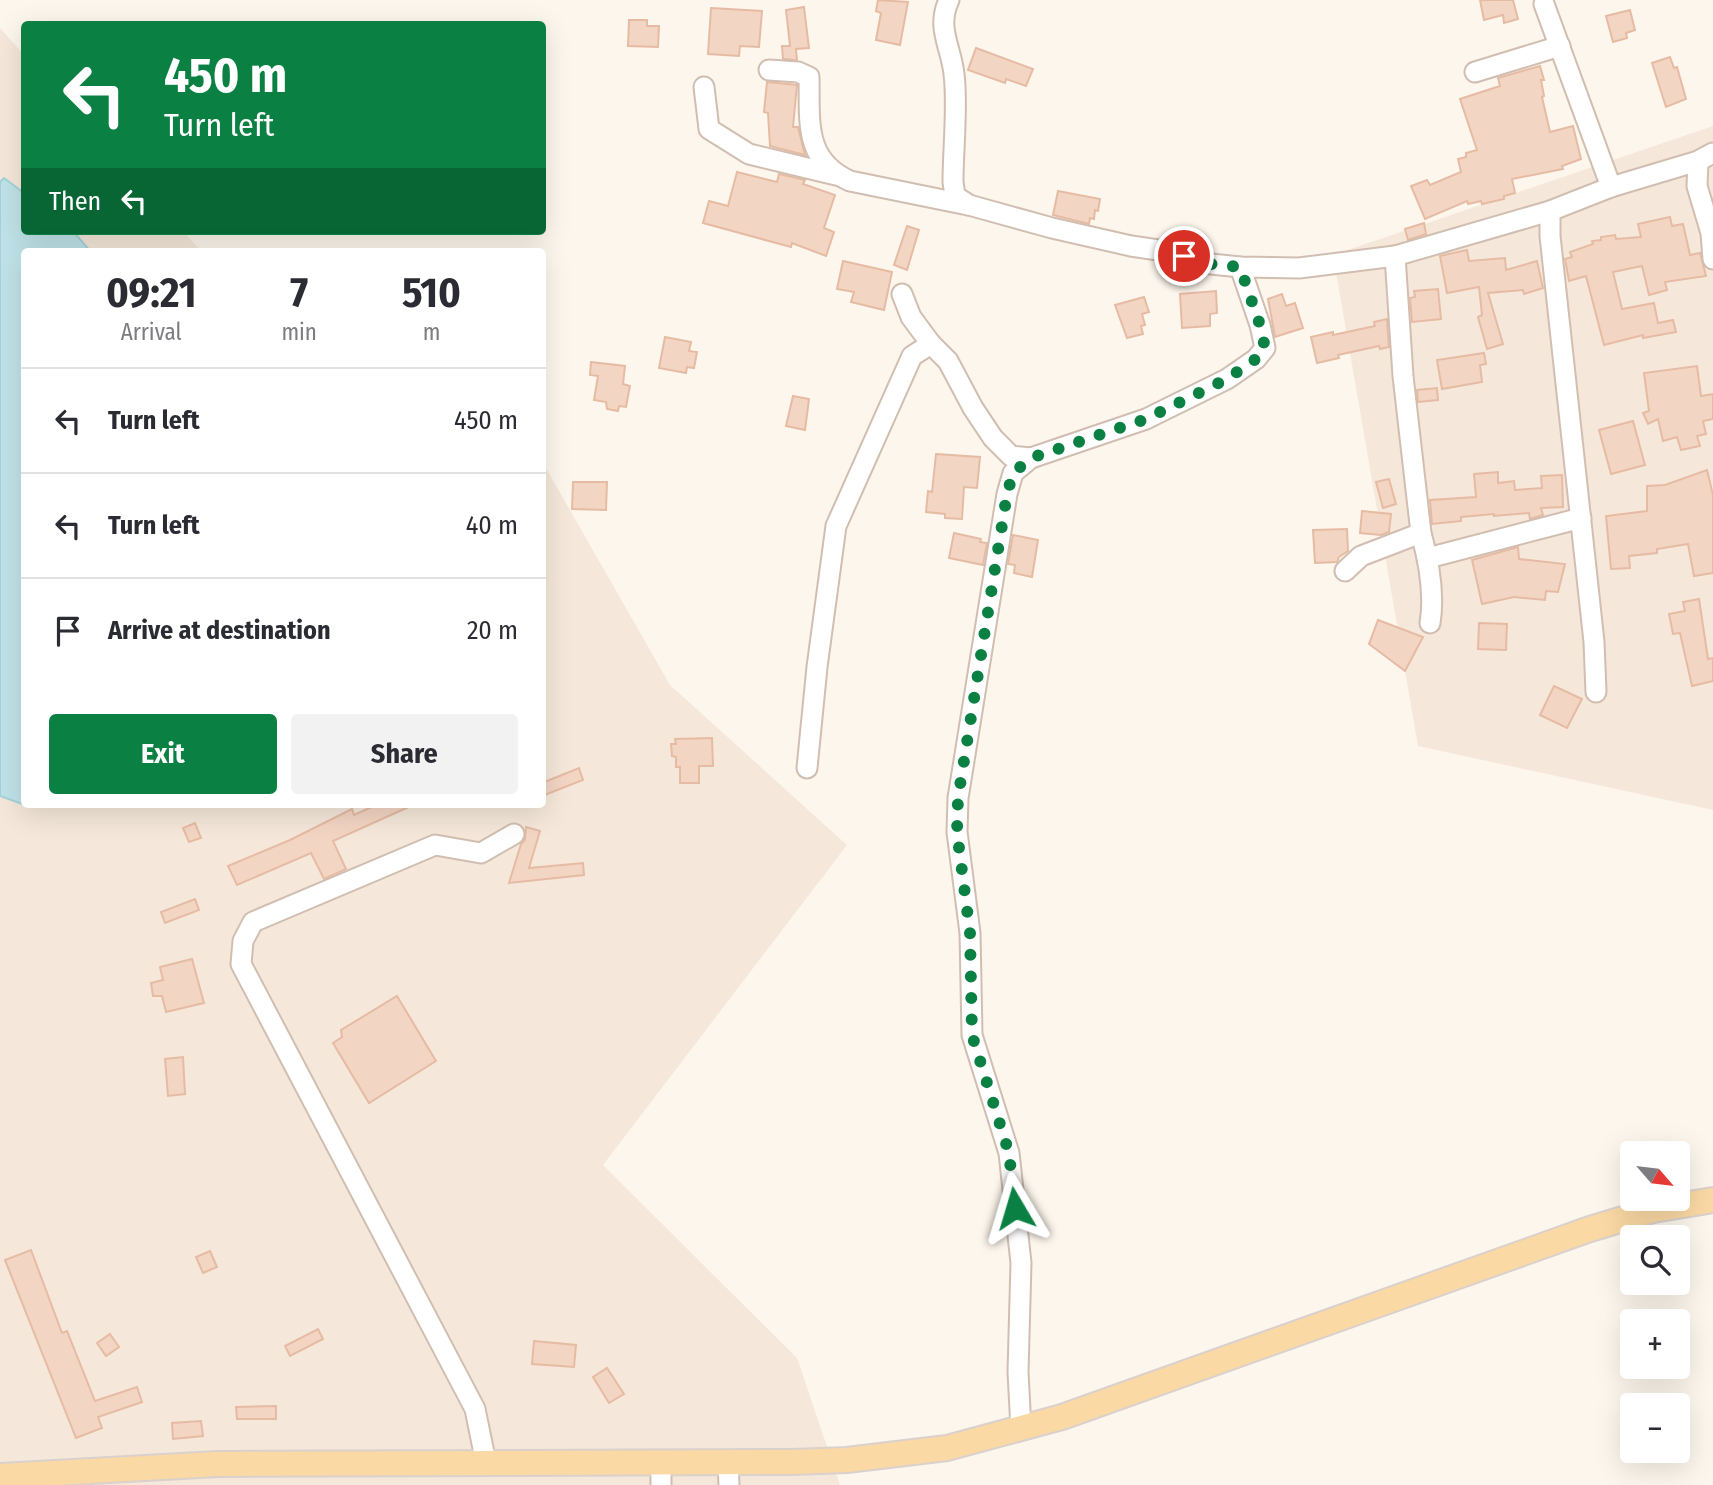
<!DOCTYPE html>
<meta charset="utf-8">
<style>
body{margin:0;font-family:"Fira Sans Condensed",sans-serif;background:#f2f2f3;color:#2b2b33;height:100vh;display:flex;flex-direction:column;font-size:26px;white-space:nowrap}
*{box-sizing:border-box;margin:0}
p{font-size:23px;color:#7c7c81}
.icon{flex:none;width:38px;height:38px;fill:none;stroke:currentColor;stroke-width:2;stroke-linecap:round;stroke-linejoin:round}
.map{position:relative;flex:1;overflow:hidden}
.drawer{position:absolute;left:21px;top:248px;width:525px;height:560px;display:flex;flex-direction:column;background:#fff;border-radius:7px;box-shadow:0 7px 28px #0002}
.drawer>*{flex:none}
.hud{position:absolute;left:21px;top:21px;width:525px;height:214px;border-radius:7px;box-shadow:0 7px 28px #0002;background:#0b8043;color:#fff;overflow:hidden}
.needle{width:46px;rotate:118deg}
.fabs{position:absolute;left:1620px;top:1141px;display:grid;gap:14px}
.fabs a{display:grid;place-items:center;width:70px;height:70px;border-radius:7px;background:#fff;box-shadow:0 7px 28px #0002;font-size:35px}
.pin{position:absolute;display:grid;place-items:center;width:60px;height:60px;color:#fff;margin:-30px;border:4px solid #fff;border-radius:50%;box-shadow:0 2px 7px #0007}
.me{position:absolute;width:77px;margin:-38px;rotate:353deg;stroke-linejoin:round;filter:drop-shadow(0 0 5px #0008)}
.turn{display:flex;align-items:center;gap:24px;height:147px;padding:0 28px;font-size:32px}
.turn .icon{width:91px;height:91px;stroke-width:2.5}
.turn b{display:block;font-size:49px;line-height:60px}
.then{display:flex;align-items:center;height:66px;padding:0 28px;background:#0003;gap:14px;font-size:26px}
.eta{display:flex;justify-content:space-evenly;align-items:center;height:119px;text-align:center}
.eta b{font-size:42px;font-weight:700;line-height:49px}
.primary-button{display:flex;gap:14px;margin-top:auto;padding:14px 28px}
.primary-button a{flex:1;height:80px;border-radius:7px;background:#0b8043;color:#fff;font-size:28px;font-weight:700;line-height:80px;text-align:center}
.primary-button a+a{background:#f2f2f3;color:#2b2b33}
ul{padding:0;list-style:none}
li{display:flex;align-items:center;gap:21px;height:105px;padding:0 28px;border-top:2px solid #e1e1e2}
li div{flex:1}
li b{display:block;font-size:26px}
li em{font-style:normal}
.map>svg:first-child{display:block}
</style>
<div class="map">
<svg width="1713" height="1485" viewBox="0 0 1713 1485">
<rect width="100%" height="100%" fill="#fdf6ec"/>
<g fill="#f5e8da">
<polygon points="0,28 24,55 24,231 183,231 202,252 24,252 24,805 542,805 543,463 670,685 847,845 603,1165 797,1358 840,1485 0,1485"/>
<polygon points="1713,126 1713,810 1418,746 1333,255"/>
</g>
<polygon fill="#bfe3e8" stroke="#a5d3da" stroke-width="2" points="4,178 24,193 24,231 73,231 91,252 24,252 24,805 29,805 25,805 0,796 0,182"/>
<g fill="#f3d5c3" stroke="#e6bba3" stroke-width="2">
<polygon points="878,0 908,2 900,45 876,40 881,13 876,11"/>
<polygon points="1480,0 1513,0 1518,19 1504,23 1503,15 1484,20"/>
<polygon points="804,7 809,48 796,49 797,60 783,59 782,46 790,46 786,10"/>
<polygon points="711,8 762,11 759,47 740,46 739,56 708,54"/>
<polygon points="1630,10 1635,30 1626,33 1627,38 1613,42 1606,16"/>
<polygon points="629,20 647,20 647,26 659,26 658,47 628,46"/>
<polygon points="976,48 1033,69 1026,86 1006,79 1005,83 968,70"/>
<polygon points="1670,57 1674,68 1677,67 1686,99 1666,107 1652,63"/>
<polygon points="1540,66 1544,80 1541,80 1544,96 1542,97 1550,132 1573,126 1581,159 1562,166 1563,169 1512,179 1515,193 1504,196 1504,199 1482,204 1481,201 1468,204 1467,201 1425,219 1411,186 1427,180 1430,185 1461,172 1458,159 1466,157 1466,153 1477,150 1460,99 1500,86 1498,78"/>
<polygon points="767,82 797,85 793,127 798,127 805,155 770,146 768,113 764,112"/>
<polygon points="737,172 777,182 779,174 805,180 803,184 835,195 824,228 834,232 826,256 792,243 791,247 703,223 709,201 728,206"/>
<polygon points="1058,191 1100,199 1098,211 1095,210 1094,219 1090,218 1089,224 1053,215"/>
<polygon points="1670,217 1672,226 1683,224 1690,255 1700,253 1706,276 1665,282 1667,290 1649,295 1642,266 1613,272 1622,309 1654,303 1658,323 1673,320 1676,332 1643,338 1643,335 1604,345 1586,276 1569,281 1565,259 1572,257 1570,252 1593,244 1592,241 1601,240 1601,237 1615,235 1616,239 1641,237 1638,224"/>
<polygon points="1424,223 1426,234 1408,240 1405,229"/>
<polygon points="907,226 919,230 907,270 894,265"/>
<polygon points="1467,250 1469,261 1505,258 1506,270 1537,261 1543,288 1524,294 1523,290 1488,293 1503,344 1487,349 1478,317 1482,315 1479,287 1447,293 1440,256"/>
<polygon points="843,261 892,272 884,310 851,302 854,292 837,289"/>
<polygon points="1438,289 1441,319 1412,322 1410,298 1415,297 1414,291"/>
<polygon points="1216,291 1217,313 1210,314 1210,326 1182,328 1180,294"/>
<polygon points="1282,294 1286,306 1295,303 1303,328 1275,337 1268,299"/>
<polygon points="1144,297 1149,312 1142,314 1145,325 1141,326 1143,334 1127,338 1115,305"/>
<polygon points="1387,319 1389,347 1380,349 1379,346 1338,355 1339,358 1317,363 1311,337 1333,332 1333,335 1375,326 1374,322"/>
<polygon points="665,337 691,342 689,351 697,352 694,368 687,367 686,373 659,368"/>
<polygon points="1484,353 1486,364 1480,365 1482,382 1442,389 1437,360"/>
<polygon points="591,362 625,366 623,384 630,386 626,407 619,406 618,411 607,409 606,402 594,400 598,376 590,375"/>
<polygon points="1697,366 1701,396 1713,394 1713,419 1703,421 1706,434 1697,436 1700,446 1681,450 1677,437 1663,441 1658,419 1648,424 1643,413 1649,411 1644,373"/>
<polygon points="1437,388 1438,400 1418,402 1417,390"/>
<polygon points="793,396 809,399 805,430 786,426"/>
<polygon points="1633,421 1645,465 1611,474 1599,430"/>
<polygon points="936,454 980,457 977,488 964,487 962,519 945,518 945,514 926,512 928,491 932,492"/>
<polygon points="1707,470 1713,495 1713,573 1694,576 1688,544 1657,549 1657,553 1629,556 1630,568 1611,569 1606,516 1647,511 1647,486 1665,485"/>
<polygon points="1498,472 1498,483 1514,481 1515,490 1542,488 1541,476 1562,475 1563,507 1541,508 1543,515 1530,519 1529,513 1494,516 1494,514 1461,517 1461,521 1432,524 1430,500 1476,497 1474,474"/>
<polygon points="1389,479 1396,504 1383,508 1376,482"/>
<polygon points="573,482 607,482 606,510 572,509"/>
<polygon points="1362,511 1391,514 1389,532 1381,535 1360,533"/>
<polygon points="1347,529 1348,551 1339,557 1337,562 1315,563 1313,530"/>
<polygon points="954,533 981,539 980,542 987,543 983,565 949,558"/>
<polygon points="1013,535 1038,540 1032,577 1014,573 1015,565 1008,564"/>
<polygon points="1518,547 1519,559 1565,564 1558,592 1546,591 1545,600 1514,597 1482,604 1472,560"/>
<polygon points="1699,599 1708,659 1713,658 1713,681 1692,686 1680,633 1673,634 1669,614 1685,611 1683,602"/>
<polygon points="1378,620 1423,637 1405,671 1369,644"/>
<polygon points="1479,623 1507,624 1506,650 1478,649"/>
<polygon points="1554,686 1582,699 1567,728 1540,715"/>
<polygon points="712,738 713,766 699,766 699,783 680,783 680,767 676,767 676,757 672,756 671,744 676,744 675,739"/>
<polygon points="579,768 583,780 542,796 542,783"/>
<polygon points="376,805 413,805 333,841 346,869 324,879 311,853 237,885 228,866 290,840 352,809 354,815"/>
<polygon points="195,823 201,838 189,842 183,828"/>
<polygon points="526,827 540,831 529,868 583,863 584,875 509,883 521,844 525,840"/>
<polygon points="195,899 199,910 165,923 161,912"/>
<polygon points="192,959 204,1003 166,1012 162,996 153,996 151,983 163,980 160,967"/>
<polygon points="397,996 436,1061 369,1103 333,1043 342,1037 341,1030"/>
<polygon points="183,1057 185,1094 168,1096 165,1059"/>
<polygon points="31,1250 62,1333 67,1331 95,1401 137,1387 142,1402 98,1417 102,1428 76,1438 5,1260"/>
<polygon points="210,1251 217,1267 203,1273 196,1257"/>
<polygon points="318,1329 323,1339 290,1356 285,1346"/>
<polygon points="110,1334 119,1347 106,1356 97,1343"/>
<polygon points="534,1341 576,1345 574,1367 532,1364"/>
<polygon points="607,1368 624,1394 609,1403 593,1377"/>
<polygon points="276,1406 276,1419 237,1419 236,1407"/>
<polygon points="201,1421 203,1436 173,1439 172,1423"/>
</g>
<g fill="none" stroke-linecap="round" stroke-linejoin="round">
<defs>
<g id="minor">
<path d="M949 0C936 28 951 46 954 74 958 105 953 149 953 182L955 196 969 205 1052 228 1131 246 1165 251 1211 264 1240 267 1299 268 1395 256 1550 211"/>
<polyline points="1544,4 1611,187"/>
<path d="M769 70 798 72 809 77C810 120 803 160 850 181L968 205"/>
<polyline points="1475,72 1560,46"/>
<polyline points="704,87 709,129 749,154 836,175"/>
<polyline points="1698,161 1697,186 1711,233 1713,259"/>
<path d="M1395 256 1403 376 1421 533C1429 562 1435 593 1430 623"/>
<polyline points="902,294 911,317 931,344 948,361 973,408 993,438 1011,456 1031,458 1146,419 1227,379 1256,359 1265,348 1260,325 1240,267"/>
<polyline points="1428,558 1581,518"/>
<polyline points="1345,571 1361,556 1421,533"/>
<polyline points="1596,692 1594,642 1550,236 1550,211 1611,187 1698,161 1713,153"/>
<polyline points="807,768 817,667 836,526 912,356 931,344"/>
<polyline points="1021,1429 1018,1372 1021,1263 1009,1153 972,1035 970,933 957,832 958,798 1007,494 1013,473 1031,458"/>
<polyline points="661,1462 661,1485"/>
<polyline points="728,1462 729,1485"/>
<polyline points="486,1463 475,1409 241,964 243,941 253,922 435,845 481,853 514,834"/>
</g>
<polyline id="major" points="0,1476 218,1464 791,1462 847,1460 947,1448 1062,1417 1590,1229 1653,1210 1713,1200"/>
</defs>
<use href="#minor" stroke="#d1beb0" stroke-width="23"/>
<use href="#major" stroke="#dad1cd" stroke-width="28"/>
<use href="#minor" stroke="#fff" stroke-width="19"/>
<use href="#major" stroke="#fbd9a5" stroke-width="24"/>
</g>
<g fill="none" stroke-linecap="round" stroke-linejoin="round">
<polyline stroke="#0b8043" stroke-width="12" stroke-dasharray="0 21.6" points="1015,1208 1009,1153 972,1035 970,933 957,832 958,798 1007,494 1013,473 1031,458 1146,419 1227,379 1256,359 1265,348 1260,325 1240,267 1211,264 1184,256"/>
</g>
</svg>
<div class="fabs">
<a><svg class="needle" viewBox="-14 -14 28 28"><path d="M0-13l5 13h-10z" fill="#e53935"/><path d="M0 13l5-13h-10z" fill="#7c7c81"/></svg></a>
<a><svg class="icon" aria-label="search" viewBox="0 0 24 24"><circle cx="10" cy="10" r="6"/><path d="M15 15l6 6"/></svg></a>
<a>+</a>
<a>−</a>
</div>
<div class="pin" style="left:1184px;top:256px;background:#d93025"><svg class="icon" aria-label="arrive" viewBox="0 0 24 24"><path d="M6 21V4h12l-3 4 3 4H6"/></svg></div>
<svg class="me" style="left:1015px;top:1208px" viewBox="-20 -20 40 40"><path d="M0-17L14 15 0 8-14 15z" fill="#0b8043" stroke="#fff" stroke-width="4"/></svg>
<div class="hud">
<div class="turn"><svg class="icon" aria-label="left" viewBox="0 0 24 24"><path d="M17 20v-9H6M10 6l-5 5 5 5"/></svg><div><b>450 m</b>Turn left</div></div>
<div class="then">Then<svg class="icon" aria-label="left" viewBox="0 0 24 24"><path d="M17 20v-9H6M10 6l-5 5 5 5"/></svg></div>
</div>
<section class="drawer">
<div class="eta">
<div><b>09:21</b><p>Arrival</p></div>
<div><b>7</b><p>min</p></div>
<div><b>510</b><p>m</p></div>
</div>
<ul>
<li><svg class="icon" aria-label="left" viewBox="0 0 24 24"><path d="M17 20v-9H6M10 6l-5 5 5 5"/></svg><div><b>Turn left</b></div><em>450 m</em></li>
<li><svg class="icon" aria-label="left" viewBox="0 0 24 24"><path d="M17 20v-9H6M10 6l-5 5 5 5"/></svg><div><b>Turn left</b></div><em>40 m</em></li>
<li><svg class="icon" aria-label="arrive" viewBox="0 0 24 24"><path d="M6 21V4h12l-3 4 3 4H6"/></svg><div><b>Arrive at destination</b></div><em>20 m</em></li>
</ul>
<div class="primary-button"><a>Exit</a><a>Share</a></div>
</section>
</div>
